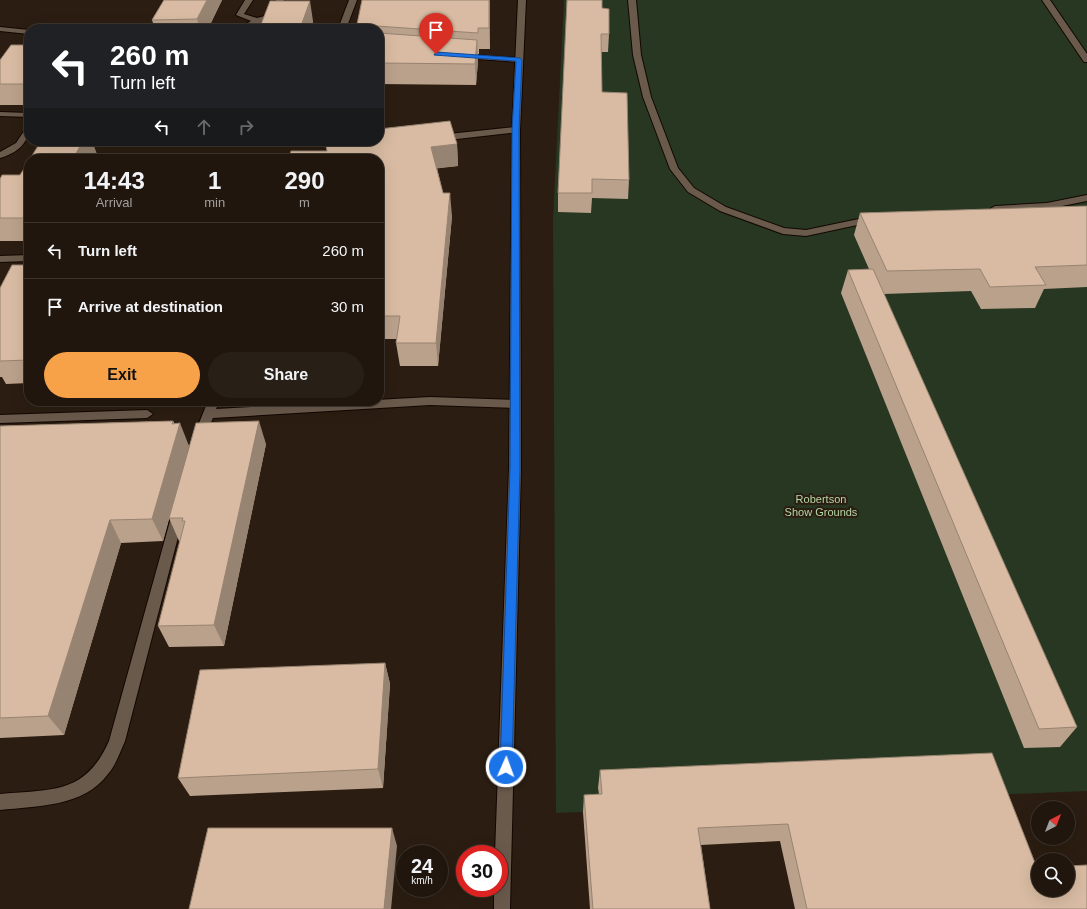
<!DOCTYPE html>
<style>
body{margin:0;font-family:Arial,sans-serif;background:#281f16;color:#f1f3f6;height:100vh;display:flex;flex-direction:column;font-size:15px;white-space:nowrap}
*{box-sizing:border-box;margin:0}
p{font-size:13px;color:#a29f9d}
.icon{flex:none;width:22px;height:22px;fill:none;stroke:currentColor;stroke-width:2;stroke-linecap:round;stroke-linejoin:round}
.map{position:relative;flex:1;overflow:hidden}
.details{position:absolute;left:24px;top:154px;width:360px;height:252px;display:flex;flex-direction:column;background:#20160d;border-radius:16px;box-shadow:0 4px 16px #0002,0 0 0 1px #3d352e}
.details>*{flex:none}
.guide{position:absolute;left:24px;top:24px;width:360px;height:122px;border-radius:16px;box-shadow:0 4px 16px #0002,0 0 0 1px #3d352e;background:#202124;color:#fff;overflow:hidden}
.needle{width:26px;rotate:42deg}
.fabs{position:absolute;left:1031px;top:801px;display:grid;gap:8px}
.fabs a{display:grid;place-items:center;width:44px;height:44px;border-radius:50%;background:#20160d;box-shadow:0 4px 16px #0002,0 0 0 1px #3d352e;font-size:20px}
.speed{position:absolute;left:396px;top:845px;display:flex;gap:8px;font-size:20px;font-weight:700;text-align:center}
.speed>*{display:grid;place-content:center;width:52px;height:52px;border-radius:50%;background:#20160d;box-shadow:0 4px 16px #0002,0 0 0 1px #3d352e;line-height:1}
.speed small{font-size:10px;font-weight:400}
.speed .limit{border:6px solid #d22;background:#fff;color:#111}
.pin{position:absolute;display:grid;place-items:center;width:34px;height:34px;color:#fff;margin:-41px -17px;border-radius:50% 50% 50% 0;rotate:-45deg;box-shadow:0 0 4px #0007}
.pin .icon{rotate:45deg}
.me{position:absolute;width:44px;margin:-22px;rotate:2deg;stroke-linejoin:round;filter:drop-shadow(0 0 3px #0008)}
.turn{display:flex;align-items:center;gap:14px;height:84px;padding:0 20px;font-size:18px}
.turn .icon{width:52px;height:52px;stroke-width:2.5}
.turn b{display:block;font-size:28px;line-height:34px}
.lanes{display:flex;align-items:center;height:38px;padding:0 20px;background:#0003;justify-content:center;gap:20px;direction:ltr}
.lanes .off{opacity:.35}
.eta{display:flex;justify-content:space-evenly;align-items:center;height:68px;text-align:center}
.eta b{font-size:24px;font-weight:700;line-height:28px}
.button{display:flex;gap:8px;margin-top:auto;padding:8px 20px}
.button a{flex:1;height:46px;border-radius:24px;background:#f7a149;color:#111;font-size:16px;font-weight:700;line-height:46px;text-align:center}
.button a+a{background:#281f16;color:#f1f3f6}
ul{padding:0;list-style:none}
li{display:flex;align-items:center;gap:12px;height:56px;padding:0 20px;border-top:1px solid #3d352e}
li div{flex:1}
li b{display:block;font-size:15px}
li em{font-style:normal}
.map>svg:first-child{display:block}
</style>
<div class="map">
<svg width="1087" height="909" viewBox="0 0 1087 909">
<rect width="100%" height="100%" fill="#2b1d11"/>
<polygon fill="#273722" points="564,0 1087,0 1087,791 556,813 553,220"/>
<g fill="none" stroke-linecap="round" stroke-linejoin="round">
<defs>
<g id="lane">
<path d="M245 0H253L244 14 257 18 269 15 276 0H284L275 18C262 21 251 29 238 29L251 21 236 15Z"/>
<polygon points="349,0 357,0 346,29 338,29"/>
<polygon points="628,0 636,0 641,55 651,97 678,168 694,188 726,207 784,228 806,230 873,216 878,219 876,221 806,236 783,234 720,211 688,192 670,169 643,97 633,55"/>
<polygon points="1042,0 1050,0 1087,54 1087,62 1084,62"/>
<polygon points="0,27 29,30 29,34 0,31"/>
<polygon points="459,54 519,58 523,60 519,62 462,58 459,58"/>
<polygon points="0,112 29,113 29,117 0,116"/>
<path d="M29 127C29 144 15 154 0 158V152L16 143 26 128Z"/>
<polygon points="516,127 519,128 519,132 439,141 435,138 439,135"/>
<polygon points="1087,195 1087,201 1047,209 995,212 990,209 995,206 1047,203"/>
<polygon points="29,255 29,261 0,262 0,256"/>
<polygon points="430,397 515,400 521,404 515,408 430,405 213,418 203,441 195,441 193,438 208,401 220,401 216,409"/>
<polygon points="147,410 153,414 147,418 0,423 0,415"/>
<path d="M178 509 182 510 184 514 125 741C120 752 116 765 108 774 84 807 37 806 0 810V794C52 789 85 795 109 741L172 514 174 510Z"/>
</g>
<polygon id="street" points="518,0 526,0 520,130 521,468 510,909 494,909 494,888 499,888 499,854 495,854 509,468 512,130"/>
</defs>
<use href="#lane" stroke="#130701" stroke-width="2"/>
<use href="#street" stroke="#130701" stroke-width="2"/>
<use href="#lane" fill="#6a5a4c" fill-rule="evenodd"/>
<use href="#street" fill="#6a5a4c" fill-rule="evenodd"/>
</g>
<g fill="#baa18b">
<polygon points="164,0 222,0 208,29 155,29 152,20"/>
<polygon points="490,5 490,49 479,49 479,54 478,54 478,61 476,85 379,84 379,29 356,29"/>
<polygon points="602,8 609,34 608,52 601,52 602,92 629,180 628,199 592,198 591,213 558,212 558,193"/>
<polygon points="313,21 311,29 260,29 260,27"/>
<polygon points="29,45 29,105 0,105 0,60"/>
<polygon points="457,144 458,166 437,168 443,193 452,216 438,366 400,366 396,343 397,339 379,339 379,159 327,151"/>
<polygon points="29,161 29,241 0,241 0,179 20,175"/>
<polygon points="1087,206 1087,287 1044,289 1035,308 981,309 971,291 884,294 1077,727 1060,747 1024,748 841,293 848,270 869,269 854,235 860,213"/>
<polygon points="29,265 29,383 6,384 2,377 0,377 0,288"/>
<polygon points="173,421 189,446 163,541 121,543 64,735 0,738 0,426"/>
<polygon points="266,444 224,646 169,647 158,626 180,541 179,541 169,518"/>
<polygon points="385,663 390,684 383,788 190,796 178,778"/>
<polygon points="600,770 1037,868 1087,909 795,909 780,841 701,845 710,909 590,909 583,812 584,795 599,794 598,788"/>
</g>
<g fill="#978371">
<polygon points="207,0 222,0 208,29 200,29 197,19"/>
<polygon points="489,0 490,0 490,49 489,28"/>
<polygon points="310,1 313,21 311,29 300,29"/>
<polygon points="477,40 478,61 476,85 475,64"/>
<polygon points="29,77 29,95 24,84"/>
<polygon points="83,141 92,141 97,154 94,159 73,159"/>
<polygon points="457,144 458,166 433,169 431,147"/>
<polygon points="450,193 452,216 438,366 436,343"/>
<polygon points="29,212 29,225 26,218"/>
<polygon points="173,421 177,433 180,423 189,446 163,541 152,519"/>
<polygon points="259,421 266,444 224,646 214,625"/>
<polygon points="110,520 121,543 64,735 48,716"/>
<polygon points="385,663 390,684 383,788 378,769"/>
<polygon points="392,828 397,846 391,909 384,909"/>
</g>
<g fill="#d8bba2" stroke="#978371">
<polygon points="164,0 207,0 197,19 152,20"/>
<polygon points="362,0 489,0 489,28 478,28 478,33 376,26 375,27 375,29 356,29"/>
<polygon points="567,0 602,0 602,8 609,9 609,34 601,34 602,92 627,93 629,180 592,179 592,193 558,193"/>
<polygon points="270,1 310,1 300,29 263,29 264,27 260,27"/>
<polygon points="379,33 477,40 475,64 379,63"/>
<polygon points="11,45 29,45 29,77 24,84 0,84 0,60"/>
<polygon points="450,121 457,144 431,147 443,193 450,193 436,343 396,343 400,316 379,316 379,159 288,159 291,151 327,151 325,141 379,141 379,129"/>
<polygon points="41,141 83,141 73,159 30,159"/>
<polygon points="29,161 29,212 26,218 0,218 0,179 2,175 20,175"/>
<polygon points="1087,206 1087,265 1035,267 1046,285 990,287 980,269 887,271 860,213"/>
<polygon points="12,265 29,265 29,360 0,361 0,288"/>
<polygon points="873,269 1077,727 1039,729 848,270"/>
<polygon points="173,421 172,424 180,423 152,519 110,520 48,716 0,718 0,426"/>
<polygon points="259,421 214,625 158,626 185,521 182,521 183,518 169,518 196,423"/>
<polygon points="385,663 378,769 178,778 200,670"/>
<polygon points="992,753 1037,868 1038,868 1038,890 1068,890 1068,866 1087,865 1087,909 807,909 788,824 698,828 710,909 593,909 584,795 602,794 600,770"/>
<polygon points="208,828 392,828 384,909 189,909"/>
</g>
<polygon fill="#1a73e8" stroke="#114b97" points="436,52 520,58 522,60 519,130 520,468 512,767 510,771 506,773 502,771 500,767 510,468 512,130 516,61 434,55"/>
<g text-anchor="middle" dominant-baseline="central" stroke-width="4" stroke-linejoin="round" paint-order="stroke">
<g font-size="11" fill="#b2d7a5" stroke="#2b1d11">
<text x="821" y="499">Robertson<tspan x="821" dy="13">Show Grounds</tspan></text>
</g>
</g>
</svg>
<div class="fabs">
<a><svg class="needle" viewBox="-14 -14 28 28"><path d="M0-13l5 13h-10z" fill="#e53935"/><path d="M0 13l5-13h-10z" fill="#a29f9d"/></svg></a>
<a><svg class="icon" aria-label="search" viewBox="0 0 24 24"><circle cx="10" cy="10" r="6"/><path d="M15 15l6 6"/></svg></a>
</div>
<div class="speed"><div>24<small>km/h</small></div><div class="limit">30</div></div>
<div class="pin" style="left:436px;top:54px;background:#d93025"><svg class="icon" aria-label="arrive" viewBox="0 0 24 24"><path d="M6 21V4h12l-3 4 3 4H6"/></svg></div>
<svg class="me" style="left:506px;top:767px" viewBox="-20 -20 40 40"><circle r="17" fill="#1a73e8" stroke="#fff" stroke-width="3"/><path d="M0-11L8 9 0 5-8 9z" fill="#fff"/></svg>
<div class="guide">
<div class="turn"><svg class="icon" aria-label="left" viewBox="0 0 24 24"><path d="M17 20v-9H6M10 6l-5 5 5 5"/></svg><div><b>260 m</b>Turn left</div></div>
<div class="lanes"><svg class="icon" aria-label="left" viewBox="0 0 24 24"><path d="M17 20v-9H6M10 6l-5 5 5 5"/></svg><svg class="icon off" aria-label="ahead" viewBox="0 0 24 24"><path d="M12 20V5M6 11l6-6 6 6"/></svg><svg class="icon off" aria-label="right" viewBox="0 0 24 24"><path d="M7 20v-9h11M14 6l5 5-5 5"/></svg></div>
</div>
<section class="details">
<div class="eta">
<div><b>14:43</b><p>Arrival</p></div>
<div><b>1</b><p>min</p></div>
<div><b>290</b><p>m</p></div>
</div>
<ul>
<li><svg class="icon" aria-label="left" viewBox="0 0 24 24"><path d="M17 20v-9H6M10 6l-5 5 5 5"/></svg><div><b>Turn left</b></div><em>260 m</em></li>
<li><svg class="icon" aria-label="arrive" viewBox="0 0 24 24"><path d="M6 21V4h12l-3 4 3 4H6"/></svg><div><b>Arrive at destination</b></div><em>30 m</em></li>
</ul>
<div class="button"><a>Exit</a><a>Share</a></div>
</section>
</div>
